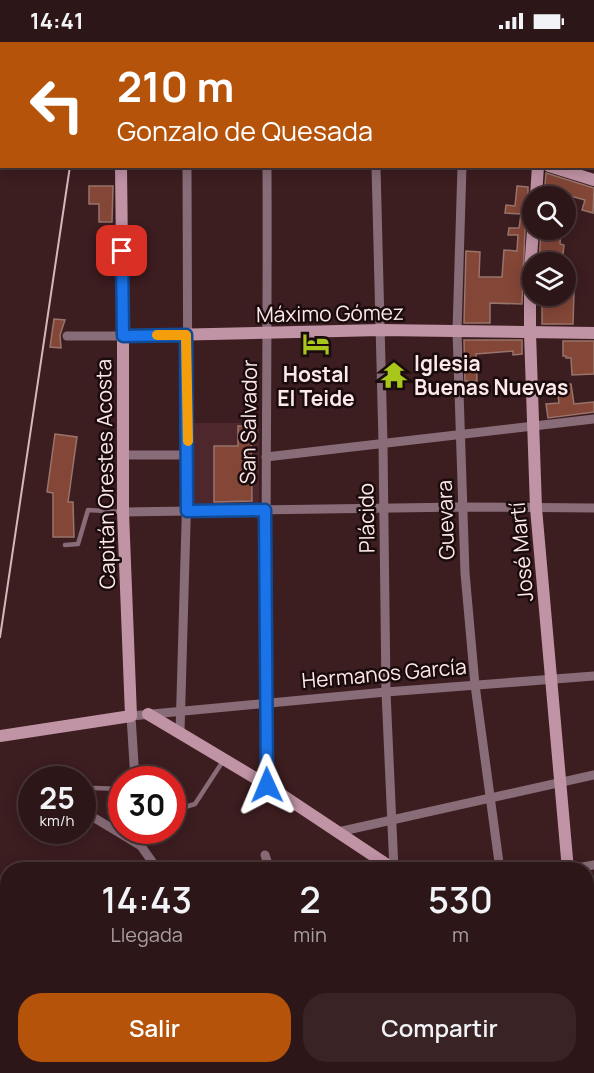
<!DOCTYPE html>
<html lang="es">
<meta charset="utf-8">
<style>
body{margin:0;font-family:Manrope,sans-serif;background:#392325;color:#f1f3f6;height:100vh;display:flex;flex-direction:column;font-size:22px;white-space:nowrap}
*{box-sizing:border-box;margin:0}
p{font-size:20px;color:#a79fa2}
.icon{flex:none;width:33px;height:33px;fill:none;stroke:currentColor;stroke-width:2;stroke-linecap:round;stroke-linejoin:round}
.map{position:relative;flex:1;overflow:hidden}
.side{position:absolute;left:0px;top:820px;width:594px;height:212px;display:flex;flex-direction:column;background:#2d1618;border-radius:24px 24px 0 0;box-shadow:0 3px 15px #0003,0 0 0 2px #483537}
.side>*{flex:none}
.hud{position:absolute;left:0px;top:0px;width:594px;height:126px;box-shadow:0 3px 15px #0003,0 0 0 2px #483537;background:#b45309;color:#fff;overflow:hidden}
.controls{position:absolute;left:522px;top:144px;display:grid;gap:12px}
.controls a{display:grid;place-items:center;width:54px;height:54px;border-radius:50%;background:#2d1618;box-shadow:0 3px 15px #0003,0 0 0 2px #483537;font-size:30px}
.speed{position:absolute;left:18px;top:724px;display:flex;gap:12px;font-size:30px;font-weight:700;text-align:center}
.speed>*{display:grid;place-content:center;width:78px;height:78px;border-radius:50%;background:#2d1618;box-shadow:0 3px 15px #0003,0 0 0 2px #483537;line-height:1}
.speed small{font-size:15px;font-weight:400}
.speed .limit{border:9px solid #d22;background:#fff;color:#111}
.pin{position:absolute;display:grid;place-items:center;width:51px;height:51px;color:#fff;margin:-26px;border-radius:12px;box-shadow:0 3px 9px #0006}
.me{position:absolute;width:66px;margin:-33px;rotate:359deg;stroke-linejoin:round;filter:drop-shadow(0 0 4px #0008)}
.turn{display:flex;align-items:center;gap:21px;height:126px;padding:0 18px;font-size:27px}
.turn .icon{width:78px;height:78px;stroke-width:2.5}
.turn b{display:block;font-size:42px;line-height:51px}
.eta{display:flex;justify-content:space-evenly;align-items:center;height:102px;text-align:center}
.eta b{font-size:36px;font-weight:600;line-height:42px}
.action{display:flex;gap:12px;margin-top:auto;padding:12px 18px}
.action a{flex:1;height:69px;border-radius:24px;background:#b45309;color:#fff;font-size:24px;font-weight:600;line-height:69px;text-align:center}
.action a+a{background:#392325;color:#f1f3f6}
.status{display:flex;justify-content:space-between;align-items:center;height:42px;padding:0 30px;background:#2d1618;direction:ltr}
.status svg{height:16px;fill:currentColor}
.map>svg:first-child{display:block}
</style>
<div class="status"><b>14:41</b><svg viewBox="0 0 49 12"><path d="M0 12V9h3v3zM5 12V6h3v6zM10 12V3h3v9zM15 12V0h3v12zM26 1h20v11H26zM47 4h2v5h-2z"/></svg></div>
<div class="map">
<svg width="594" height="1031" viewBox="0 0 594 1031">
<rect width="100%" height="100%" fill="#3c1d20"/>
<rect fill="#4d272b" x="194" y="381" width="65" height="83"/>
<g fill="#834637" stroke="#98746b" stroke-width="1.5">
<polygon points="546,131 594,146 593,171 582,168 585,158 556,150 556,154 544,154"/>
<polygon points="89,144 113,144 112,180 99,180 99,162 89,162"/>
<polygon points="517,144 528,145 528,154 531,160 530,181 525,187 522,262 490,261 490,281 464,281 466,209 480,210 479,235 502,235 504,208 517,209 518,193 508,193 509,186 519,186 521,172 505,171 506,163 515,164"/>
<polygon points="541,188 561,188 560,202 564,203 563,212 548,210 547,220 539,220"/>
<polygon points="566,250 574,250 573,282 542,282 542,262 538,262 538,254 566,254"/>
<polygon points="54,277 65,278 60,293 61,306 50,305"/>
<polygon points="464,298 522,298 522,312 513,313 513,309 476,312 477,339 465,339"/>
<polygon points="563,299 594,299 594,332 572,333 571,316 566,316 566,314 563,314"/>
<polygon points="571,342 574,362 594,360 594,370 548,376 546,362 559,361 558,353 564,352 563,343"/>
<polygon points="238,384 251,384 252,459 214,460 214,404 238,404"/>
<polygon points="55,392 77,395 68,460 73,460 74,495 53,495 53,451 47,450"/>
</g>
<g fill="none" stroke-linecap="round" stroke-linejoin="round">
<g stroke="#886c78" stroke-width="4.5">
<polyline points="65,503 78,502 88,468 123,470"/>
<polyline points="94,746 122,747"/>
<polyline points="172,758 185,765 195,762 223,719"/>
<polyline points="403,1024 414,1031"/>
<polyline points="433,1031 438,1024"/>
</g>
<g stroke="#886c78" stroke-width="9">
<polyline points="447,0 452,2"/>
<polyline points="188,2 188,0"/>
<polyline points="268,2 268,0"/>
<polyline points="376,2 376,0"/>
<polyline points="473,2 473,0"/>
<polyline points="592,56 594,57"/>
<polyline points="376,124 383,401 386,650 394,828"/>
<polyline points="462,124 457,289 465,531 475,643 500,828"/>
<polyline points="67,294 123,294"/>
<polyline points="123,413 188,413"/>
<polyline points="266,415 594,377"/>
<polyline points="123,470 464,465 594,466"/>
<polyline points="180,690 188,413 187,124"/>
<polyline points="135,738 131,674 386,650 594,634"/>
<path d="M267 743C264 537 268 331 267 124"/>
<polyline points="88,772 141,804"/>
<polyline points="140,789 141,804 158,828"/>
<polyline points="338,790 594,733"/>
<polyline points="265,813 270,828"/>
<polyline points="565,828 594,823"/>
<polyline points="586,905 594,905"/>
</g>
<g stroke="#c093a5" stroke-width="12">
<polyline points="119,0 119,2"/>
<polyline points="143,0 148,2"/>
<polyline points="552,2 552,0"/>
<polyline points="549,124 594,138"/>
<polyline points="536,154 538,124"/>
<polyline points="533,188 530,229 530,291 536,466 568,828"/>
<polyline points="123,294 381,288 594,291"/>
<polyline points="148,672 267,743 395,828"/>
<polyline points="0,694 131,674 123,470 123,294 121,124"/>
<polyline points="586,961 594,963"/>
</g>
<g stroke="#d2babb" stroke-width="2">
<polyline points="89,2 90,0"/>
<polyline points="0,595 70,124"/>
</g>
</g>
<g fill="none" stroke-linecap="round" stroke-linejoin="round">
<defs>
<polyline id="route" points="122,209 123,294 186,293 187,469 265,468 267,743"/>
</defs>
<use href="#route" stroke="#114b97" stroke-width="15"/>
<use href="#route" stroke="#1a73e8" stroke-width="10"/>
<polyline stroke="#f59e0b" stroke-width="10" points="157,293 186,293 188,399"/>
</g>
<defs>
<symbol id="hotel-bare" viewBox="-9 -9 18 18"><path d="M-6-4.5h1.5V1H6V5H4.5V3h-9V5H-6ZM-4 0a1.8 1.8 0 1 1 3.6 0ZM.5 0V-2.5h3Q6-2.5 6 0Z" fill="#a9c71b" stroke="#1a0c0d" stroke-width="2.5" paint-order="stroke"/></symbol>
<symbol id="temple-bare" viewBox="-9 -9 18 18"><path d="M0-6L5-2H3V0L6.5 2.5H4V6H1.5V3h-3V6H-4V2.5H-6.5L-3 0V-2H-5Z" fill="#a9c71b" stroke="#1a0c0d" stroke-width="2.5" paint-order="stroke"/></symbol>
</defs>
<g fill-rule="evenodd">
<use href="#hotel-bare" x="297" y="283" width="38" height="38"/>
<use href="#temple-bare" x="375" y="314" width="38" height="38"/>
</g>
<g text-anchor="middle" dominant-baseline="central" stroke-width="5" stroke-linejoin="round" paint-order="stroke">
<g font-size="21" fill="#fee8e9" stroke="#1a0c0d">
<text transform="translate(330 271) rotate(-1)">Máximo Gómez</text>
<text transform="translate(248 380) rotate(-89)">San Salvador</text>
<text transform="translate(105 432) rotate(-91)">Capitán Orestes Acosta</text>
<text transform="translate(366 476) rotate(-91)">Plácido</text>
<text transform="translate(445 478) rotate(-92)">Guevara</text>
<text transform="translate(521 510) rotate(-95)">José Martí</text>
<text transform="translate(384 631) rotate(-5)">Hermanos García</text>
</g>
<g font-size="21" font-weight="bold" fill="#fee8e9" stroke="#1a0c0d" text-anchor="start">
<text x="414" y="321">Iglesia<tspan x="414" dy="24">Buenas Nuevas</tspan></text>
<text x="316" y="332" text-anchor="middle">Hostal<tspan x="316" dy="24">El Teide</tspan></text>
</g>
</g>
</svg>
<div class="controls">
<a><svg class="icon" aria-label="search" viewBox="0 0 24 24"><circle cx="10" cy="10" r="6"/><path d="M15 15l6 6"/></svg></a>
<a><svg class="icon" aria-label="layers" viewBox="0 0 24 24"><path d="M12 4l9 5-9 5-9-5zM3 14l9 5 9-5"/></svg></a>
</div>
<div class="speed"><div>25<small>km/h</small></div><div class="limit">30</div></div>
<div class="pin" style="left:122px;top:209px;background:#d93025"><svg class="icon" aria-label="arrive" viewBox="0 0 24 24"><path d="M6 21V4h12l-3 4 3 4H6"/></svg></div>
<svg class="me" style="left:267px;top:743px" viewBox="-20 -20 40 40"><path d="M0-17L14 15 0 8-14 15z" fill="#1a73e8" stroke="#fff" stroke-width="4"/></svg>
<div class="hud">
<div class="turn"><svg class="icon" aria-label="left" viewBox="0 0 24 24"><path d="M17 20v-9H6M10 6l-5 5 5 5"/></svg><div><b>210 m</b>Gonzalo de Quesada</div></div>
</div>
<section class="side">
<div class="eta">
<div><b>14:43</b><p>Llegada</p></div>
<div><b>2</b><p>min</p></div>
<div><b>530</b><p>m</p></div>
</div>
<div class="action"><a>Salir</a><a>Compartir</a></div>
</section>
</div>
